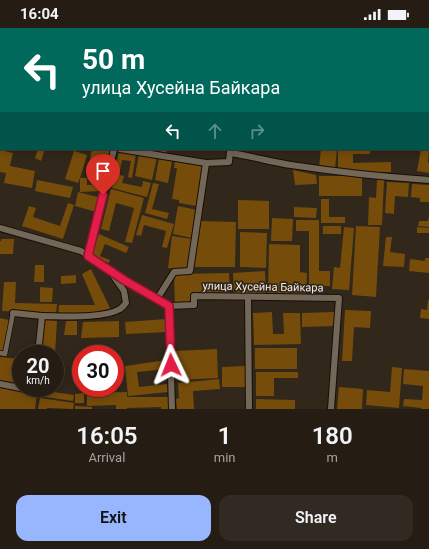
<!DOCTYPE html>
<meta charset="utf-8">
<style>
body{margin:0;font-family:Roboto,sans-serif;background:#312a22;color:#f1f3f6;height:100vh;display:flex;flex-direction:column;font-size:15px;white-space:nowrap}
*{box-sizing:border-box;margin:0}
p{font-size:13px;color:#a3a2a0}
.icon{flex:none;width:22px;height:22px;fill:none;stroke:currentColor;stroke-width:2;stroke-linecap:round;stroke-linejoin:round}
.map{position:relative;height:381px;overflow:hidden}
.details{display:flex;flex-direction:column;background:#251d14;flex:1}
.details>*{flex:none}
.guide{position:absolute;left:0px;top:0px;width:429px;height:122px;box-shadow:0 2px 10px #0003,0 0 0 1px #423b34;background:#00695c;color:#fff;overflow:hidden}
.speed{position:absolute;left:12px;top:317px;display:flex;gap:8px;font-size:20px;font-weight:700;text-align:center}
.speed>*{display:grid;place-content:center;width:52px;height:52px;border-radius:50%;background:#251d14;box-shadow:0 2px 10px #0003,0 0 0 1px #423b34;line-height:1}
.speed small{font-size:10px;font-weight:400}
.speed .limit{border:6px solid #d22;background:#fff;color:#111}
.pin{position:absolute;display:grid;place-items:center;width:34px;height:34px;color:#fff;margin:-41px -17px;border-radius:50% 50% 50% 0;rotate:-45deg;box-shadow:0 0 4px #0007}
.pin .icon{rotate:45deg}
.me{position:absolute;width:44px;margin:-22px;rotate:358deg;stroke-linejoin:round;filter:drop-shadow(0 0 3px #0008)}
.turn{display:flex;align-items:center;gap:14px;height:84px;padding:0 16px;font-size:18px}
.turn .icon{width:52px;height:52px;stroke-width:2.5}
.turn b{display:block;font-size:28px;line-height:34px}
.lanes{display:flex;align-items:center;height:38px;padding:0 16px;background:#0003;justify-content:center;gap:20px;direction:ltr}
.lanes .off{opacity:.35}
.eta{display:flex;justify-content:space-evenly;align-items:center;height:68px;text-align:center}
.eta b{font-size:24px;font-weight:600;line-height:28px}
.cta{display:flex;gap:8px;margin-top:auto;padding:8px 16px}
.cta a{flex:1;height:46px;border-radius:12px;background:#97b6fd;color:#111;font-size:16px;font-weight:600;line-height:46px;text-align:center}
.cta a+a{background:#312a22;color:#f1f3f6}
.status{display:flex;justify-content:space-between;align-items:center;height:28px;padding:0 20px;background:#251d14;direction:ltr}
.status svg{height:11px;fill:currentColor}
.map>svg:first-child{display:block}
</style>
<div class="status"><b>16:04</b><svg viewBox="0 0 49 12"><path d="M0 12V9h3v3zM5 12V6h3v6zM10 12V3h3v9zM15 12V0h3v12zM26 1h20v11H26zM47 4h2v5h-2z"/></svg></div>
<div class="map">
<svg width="429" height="381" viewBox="0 0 429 381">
<rect width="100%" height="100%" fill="#31271a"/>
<g fill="#764c0a">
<polygon points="38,121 45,121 41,133 35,130"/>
<polygon points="92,121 114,121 110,143 105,142 107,127 101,126 99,138 89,137"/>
<polygon points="147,121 167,121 166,126 146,122"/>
<polygon points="321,121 337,121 335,141 319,140"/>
<polygon points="338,121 370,121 370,126 353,126 353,135 391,134 391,144 338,144"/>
<polygon points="421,121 429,121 428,135 429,135 429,145 417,143"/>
<polygon points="0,122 13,125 10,138 35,143 32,160 4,155 6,145 0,144"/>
<polygon points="74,123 87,127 80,150 87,150 87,157 101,156 101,163 80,164 80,150 78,155 65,151"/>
<polygon points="119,123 136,126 132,150 128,149 131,133 122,132 120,144 115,144"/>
<polygon points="139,126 157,129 152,152 135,148"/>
<polygon points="159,130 172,133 168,155 155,152"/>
<polygon points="175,133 202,137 196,178 179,175 179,172 172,171 177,140 174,140"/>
<polygon points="293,142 316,147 317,156 295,157"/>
<polygon points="116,146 124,148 122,155 142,159 143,153 151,155 147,169 112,160"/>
<rect x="319" y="148" width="43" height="20"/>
<polygon points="37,152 73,159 70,170 35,163"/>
<polygon points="377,152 384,152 382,197 368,197 369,169 376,170"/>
<polygon points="387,154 409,155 408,169 395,168 394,186 385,185"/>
<polygon points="153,155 159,156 152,181 169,185 167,191 145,185"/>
<polygon points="412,156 429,157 429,174 420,174 420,170 411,169"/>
<polygon points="111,161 144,170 132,215 125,214 134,180 116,175 109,203 101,201"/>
<polygon points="78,164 101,170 97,184 75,178"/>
<polygon points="321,171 329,171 329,189 345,189 345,195 321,195"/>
<polygon points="238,172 269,173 269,201 238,201"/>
<polygon points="68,175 74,177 63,211 22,198 29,178 36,180 33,189 60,198"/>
<polygon points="178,178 197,182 192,210 173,206"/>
<polygon points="294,179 317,180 316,190 294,189"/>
<polygon points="142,187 174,196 167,220 162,219 166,203 144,197 141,208 136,207"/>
<polygon points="272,190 293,191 292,213 271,213"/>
<polygon points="428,190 429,190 429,199 418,198 419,193 428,193"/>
<polygon points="296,192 319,192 319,243 330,243 330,258 309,258 309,203 296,203"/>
<polygon points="200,193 236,194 235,239 194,239"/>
<rect x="323" y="198" width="18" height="8"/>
<polygon points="356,198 380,199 376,269 352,267"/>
<polygon points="344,199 354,200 349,262 332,261 334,239 340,240"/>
<polygon points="417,199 429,200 429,205 417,205"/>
<polygon points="240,204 267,205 266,240 240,239"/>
<polygon points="99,206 129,219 126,225 105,216 100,228 110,232 109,235 90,228"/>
<polygon points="172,208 192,211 188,242 168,240"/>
<polygon points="386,209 392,209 390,224 405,226 404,239 383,238"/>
<polygon points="1,211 14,211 13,226 0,226 0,213 1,213"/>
<polygon points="269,216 300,217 300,244 307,245 306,267 268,266"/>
<polygon points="425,230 429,230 429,245 409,243 410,231 425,233"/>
<polygon points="35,237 44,237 44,254 34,254"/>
<polygon points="91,241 110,280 110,283 58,287 59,277 95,277 82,246"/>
<polygon points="265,243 266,267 234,269 233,245"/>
<polygon points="229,245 230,269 195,270 195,278 175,279 174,246"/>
<polygon points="76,247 76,255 61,256 61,248"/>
<polygon points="4,254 16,254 15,275 57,276 56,286 2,283"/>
<polygon points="40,259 53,260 52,274 40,274"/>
<polygon points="428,272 429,272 429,291 420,290 421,281 427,282"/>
<polygon points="345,282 371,283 370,300 354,299 352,333 342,333"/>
<polygon points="272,284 273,306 284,306 283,285 300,285 301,316 254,317 253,285"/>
<polygon points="334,284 335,298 302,299 302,285"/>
<polygon points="0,290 9,292 4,323 0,322"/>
<polygon points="166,291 167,304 126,306 125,294"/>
<polygon points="44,292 57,293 55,326 42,326"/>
<polygon points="66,293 77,293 77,307 64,307"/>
<polygon points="119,293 119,309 81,310 83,294"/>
<rect x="255" y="320" width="42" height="21"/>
<polygon points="217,321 218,350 177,352 175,323"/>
<polygon points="0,329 18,331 16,348 21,349 21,358 0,355"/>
<polygon points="167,332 168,341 137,344 139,359 167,356 168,364 128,368 125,338"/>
<rect x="115" y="336" width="8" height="10"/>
<polygon points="245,338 245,359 222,359 222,339"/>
<polygon points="392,339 402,340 399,380 366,377 367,362 390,364"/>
<polygon points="404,341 429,343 429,381 421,381 421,380 403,378 404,371 422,372 423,358 403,356"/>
<polygon points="256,344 298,344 298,350 274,350 274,368 256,368"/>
<polygon points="219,351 220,361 193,363 194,381 177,381 176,371 179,370 178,355"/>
<polygon points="339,359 363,361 362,381 337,381"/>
<polygon points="0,360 37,366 35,381 0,381"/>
<polygon points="39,362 74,367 73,373 38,368"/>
<polygon points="127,364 127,369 171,369 171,381 161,381 161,379 127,380 127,381 116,381 116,377 87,378 87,365"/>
<polygon points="84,365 84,375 75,375 75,366"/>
<polygon points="40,370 74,375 73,381 47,380 47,381 38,381"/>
<polygon points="256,371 295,372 295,381 256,381"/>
<polygon points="75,378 92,379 92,381 75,381"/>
</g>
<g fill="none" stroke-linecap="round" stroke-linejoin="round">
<defs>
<polyline id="pedestrian" points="0,325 5,326 13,285"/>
<g id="minor">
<polyline points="72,0 72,1"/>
<polyline points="397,0 400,1"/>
<polyline points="242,1 242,0"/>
<polyline points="348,1 349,0"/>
<polyline points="428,10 429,10"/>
<polyline points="120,121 206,135 229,134 230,123"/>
<path d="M230 125C251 128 271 134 291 137 337 144 383 149 429 152"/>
<polyline points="0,200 81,223 124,252 169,278 194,277 194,268 339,270 331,381"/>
<polyline points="88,228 114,121"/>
<polyline points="248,269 249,381"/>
<polyline points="157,271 174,244 190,243 206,135"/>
<polyline points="169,278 172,381"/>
<polyline points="13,285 42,288"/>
<path d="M38 326 42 288C62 288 103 291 120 281 122 280 124 277 126 275L124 263 112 246"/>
<polyline points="0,356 35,363 35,360"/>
</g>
</defs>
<use href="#pedestrian" stroke="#190f05" stroke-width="6"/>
<use href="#minor" stroke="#190f05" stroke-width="8"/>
<use href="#pedestrian" stroke="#736759" stroke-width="4.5"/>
<use href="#minor" stroke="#736759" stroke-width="6"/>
</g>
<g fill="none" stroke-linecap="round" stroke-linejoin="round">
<defs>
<polyline id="route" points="103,167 88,228 124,252 169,278 171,337"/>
</defs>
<use href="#route" stroke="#92132f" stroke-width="10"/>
<use href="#route" stroke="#e11d48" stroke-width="7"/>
</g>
<g text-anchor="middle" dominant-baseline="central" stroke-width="3.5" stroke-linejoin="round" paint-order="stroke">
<g font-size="11" fill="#f5eee6" stroke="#31271a">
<text transform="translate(263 259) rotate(1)">улица Хусейна Байкара</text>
</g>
</g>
</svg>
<div class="speed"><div>20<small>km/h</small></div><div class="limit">30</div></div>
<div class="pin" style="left:103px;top:167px;background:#d93025"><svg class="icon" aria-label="arrive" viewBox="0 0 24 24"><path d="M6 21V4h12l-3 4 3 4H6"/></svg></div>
<svg class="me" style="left:171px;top:337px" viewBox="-20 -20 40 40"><path d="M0-17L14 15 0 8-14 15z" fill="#e11d48" stroke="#fff" stroke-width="4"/></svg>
<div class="guide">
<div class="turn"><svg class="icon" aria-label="left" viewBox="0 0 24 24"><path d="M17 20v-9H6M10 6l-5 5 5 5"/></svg><div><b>50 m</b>улица Хусейна Байкара</div></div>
<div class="lanes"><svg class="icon" aria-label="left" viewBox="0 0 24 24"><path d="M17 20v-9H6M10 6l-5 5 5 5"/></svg><svg class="icon off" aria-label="ahead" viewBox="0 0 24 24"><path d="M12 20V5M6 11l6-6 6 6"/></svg><svg class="icon off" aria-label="right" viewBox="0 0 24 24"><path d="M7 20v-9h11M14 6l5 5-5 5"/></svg></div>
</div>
</div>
<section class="details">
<div class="eta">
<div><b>16:05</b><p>Arrival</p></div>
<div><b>1</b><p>min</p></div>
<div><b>180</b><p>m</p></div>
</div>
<div class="cta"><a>Exit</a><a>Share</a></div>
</section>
